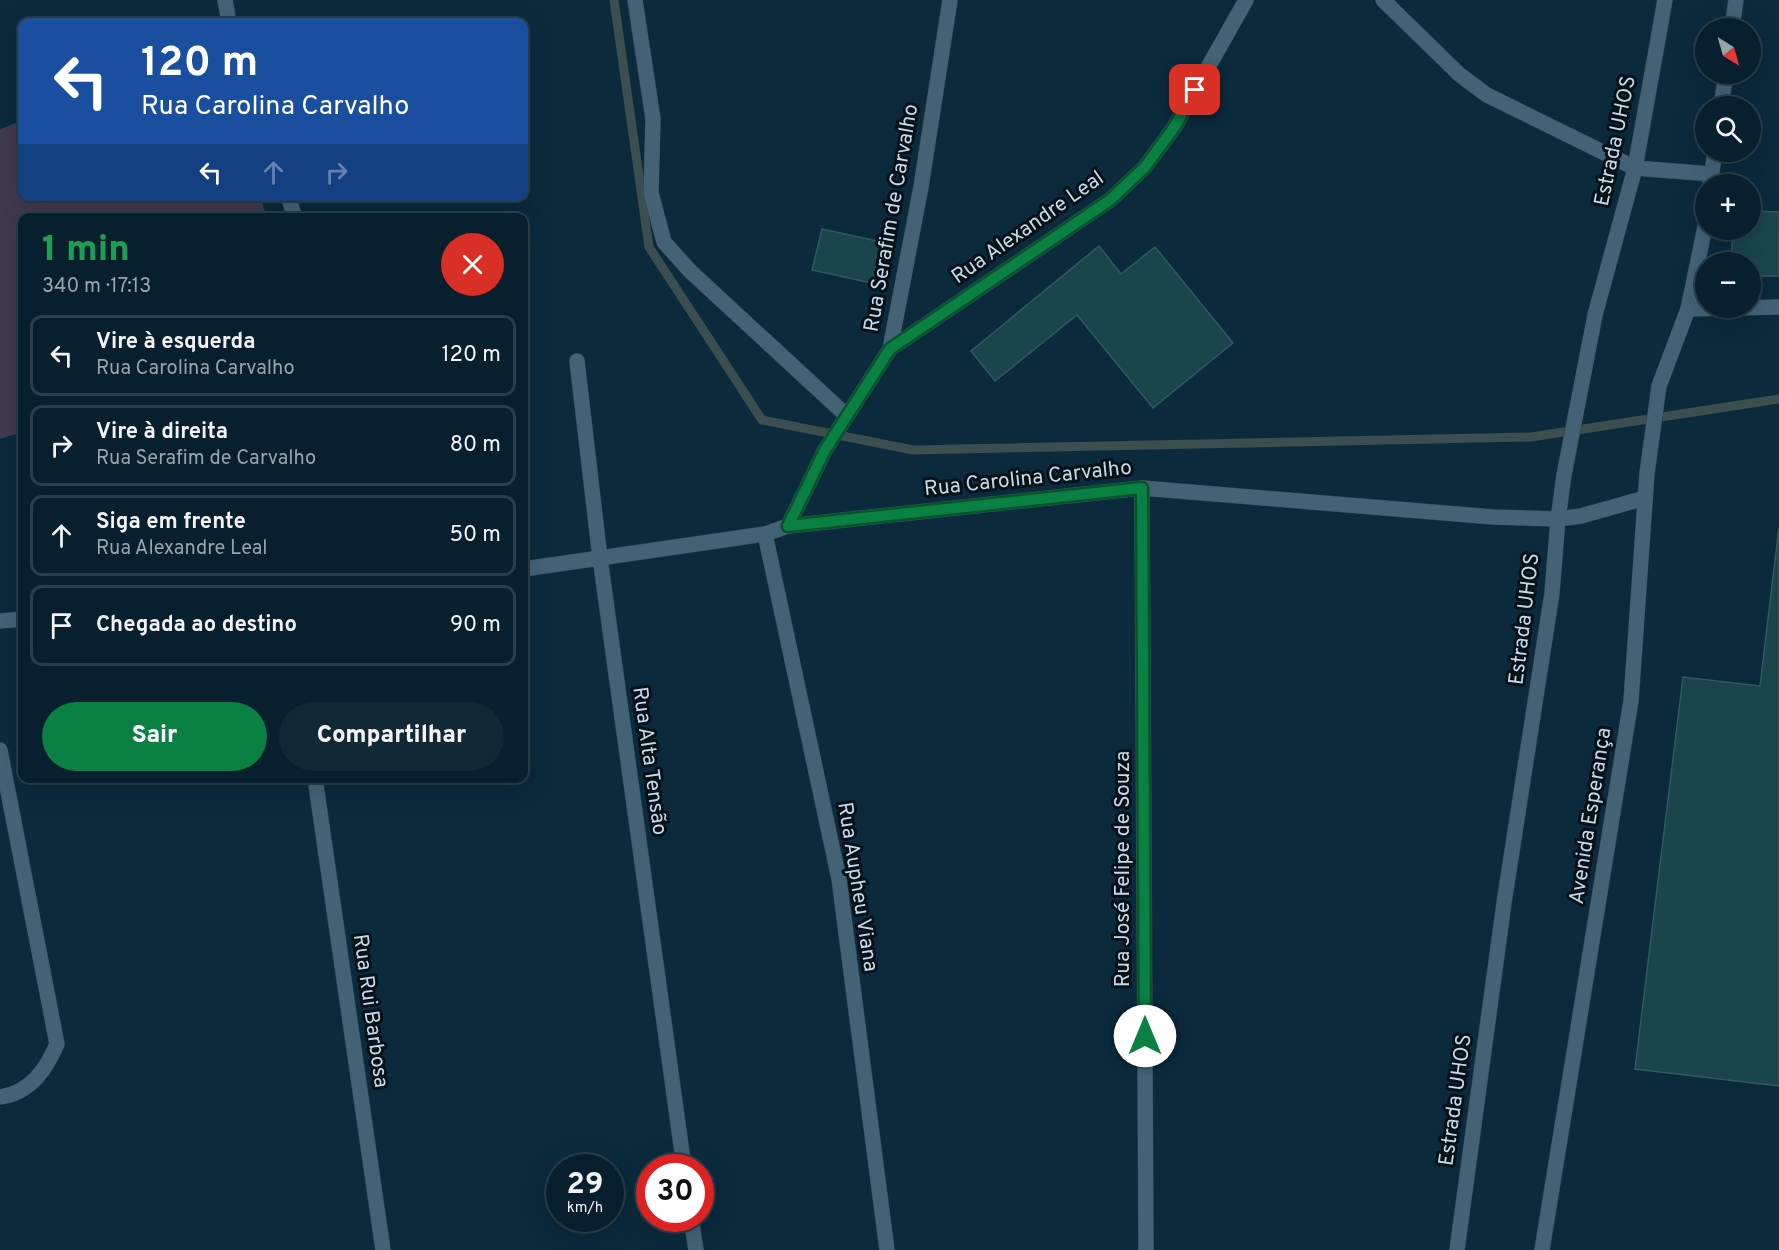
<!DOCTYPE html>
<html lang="pt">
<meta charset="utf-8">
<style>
body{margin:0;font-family:Overpass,sans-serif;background:#112835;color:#f1f3f6;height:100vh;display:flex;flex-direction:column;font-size:22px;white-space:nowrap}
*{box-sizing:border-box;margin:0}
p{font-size:20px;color:#98a3aa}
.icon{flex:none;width:33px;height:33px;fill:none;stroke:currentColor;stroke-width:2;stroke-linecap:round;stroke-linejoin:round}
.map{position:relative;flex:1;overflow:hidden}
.details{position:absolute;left:18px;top:213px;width:510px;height:570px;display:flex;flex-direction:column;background:#08202d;border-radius:12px;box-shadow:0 6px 24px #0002,0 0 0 2px #293e49}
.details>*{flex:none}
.top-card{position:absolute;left:18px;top:18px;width:510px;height:183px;border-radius:12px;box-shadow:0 6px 24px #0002,0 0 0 2px #293e49;background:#1a4fa0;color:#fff;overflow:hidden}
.needle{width:39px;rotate:143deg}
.tools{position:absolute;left:1695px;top:18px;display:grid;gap:12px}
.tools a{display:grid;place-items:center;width:66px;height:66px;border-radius:50%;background:#08202d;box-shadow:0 6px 24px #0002,0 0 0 2px #293e49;font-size:30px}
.speed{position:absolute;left:546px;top:1154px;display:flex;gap:12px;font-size:30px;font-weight:700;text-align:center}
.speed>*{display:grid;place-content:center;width:78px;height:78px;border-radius:50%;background:#08202d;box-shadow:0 6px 24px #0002,0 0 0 2px #293e49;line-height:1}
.speed small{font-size:15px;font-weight:400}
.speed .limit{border:9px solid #d22;background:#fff;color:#111}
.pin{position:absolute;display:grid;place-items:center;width:51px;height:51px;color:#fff;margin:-26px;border-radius:12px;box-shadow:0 3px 9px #0006}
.me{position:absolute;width:66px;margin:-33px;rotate:0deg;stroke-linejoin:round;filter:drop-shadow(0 0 4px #0008)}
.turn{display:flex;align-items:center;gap:21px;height:126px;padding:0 24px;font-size:27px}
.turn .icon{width:78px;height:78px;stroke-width:2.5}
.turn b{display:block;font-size:42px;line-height:51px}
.lanes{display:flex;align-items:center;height:57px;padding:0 24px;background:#0003;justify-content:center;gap:30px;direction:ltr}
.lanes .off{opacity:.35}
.round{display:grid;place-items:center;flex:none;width:63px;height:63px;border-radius:32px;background:#112835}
.head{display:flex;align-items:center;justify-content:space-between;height:102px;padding:0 24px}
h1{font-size:36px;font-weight:800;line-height:45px;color:#1e9e55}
.cta{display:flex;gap:12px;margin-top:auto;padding:12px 24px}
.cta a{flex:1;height:69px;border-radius:36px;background:#0b8043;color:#fff;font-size:24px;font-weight:800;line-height:69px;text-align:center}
.cta a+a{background:#112835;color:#f1f3f6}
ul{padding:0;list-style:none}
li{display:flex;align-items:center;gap:18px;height:81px;margin:0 12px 9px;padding:0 12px;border:3px solid #293e49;border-radius:12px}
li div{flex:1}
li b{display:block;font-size:22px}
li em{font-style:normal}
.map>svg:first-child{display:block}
</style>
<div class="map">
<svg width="1779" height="1250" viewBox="0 0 1779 1250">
<rect width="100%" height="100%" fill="#0b2a3c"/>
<polygon fill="#403a4d" points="22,121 22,196 260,197 267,217 22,218 22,432 0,439 0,129"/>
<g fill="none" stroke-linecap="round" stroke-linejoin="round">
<polyline stroke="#3d4e4e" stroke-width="9" points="614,0 649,247 762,420 913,450 1531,437 1779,399"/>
</g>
<g fill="#19454b" stroke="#2f5a60" stroke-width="1.5">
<polygon points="1750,211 1779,212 1779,276 1750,276 1750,262 1731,262 1733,230 1750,230"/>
<polygon points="822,229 882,242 872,283 812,270"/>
<polygon points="1099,246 1121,274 1155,247 1233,343 1153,408 1077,315 995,381 971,351"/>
<polygon points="1779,527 1779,1086 1635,1069 1683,677 1760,686"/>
</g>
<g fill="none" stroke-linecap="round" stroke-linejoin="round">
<defs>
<g id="minor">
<polyline points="225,0 229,22"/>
<polyline points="635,0 653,119 651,193 664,242 690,271 847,416"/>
<polyline points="1383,0 1460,75 1487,95 1635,168 1712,174"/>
<polyline points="1732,28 1736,0"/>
<polyline points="1721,106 1726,74"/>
<polyline points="1710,184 1715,152"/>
<polyline points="288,196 295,218"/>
<polyline points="1688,309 1779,307"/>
<polyline points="890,349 1110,200 1145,167 1175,126 1246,0"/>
<polyline points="577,361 600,558 684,1167"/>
<polyline points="1142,488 1146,1250"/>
<polyline points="788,526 825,450 890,349 921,187 950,0"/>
<polyline points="765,534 839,879 887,1250"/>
<polyline points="524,569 765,534 788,526 1142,488 1493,517 1558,519 1581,516 1645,498"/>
<polyline points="0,621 22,619"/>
<path d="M0 750 57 1044C46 1070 30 1093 0 1097"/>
<polyline points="315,778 383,1250"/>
<polyline points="691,1218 696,1250"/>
<polyline points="1457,1250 1504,903 1552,593 1558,519 1564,475 1595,315 1635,168 1665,0"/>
<polyline points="1542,1250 1631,701 1647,473 1659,386 1688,309 1706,222"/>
</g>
</defs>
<use href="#minor" stroke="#30424f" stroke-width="16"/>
<use href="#minor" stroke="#436276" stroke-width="15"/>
</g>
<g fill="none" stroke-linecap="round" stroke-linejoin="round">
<defs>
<polyline id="route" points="1145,1036 1142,488 788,526 825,450 890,349 1110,200 1145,167 1175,126 1195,90"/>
</defs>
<use href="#route" stroke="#07532c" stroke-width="15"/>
<use href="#route" stroke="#0b8043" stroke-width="10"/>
</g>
<g text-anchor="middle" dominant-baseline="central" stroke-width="6" stroke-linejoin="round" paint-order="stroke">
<g font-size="21" fill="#c8d9e5" stroke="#061219">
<text transform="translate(1616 141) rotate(-78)">Estrada UHOS</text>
<text transform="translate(892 218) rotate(-80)">Rua Serafim de Carvalho</text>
<text transform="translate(1028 228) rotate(-35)">Rua Alexandre Leal</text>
<text transform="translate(1028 479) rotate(-6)">Rua Carolina Carvalho</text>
<text transform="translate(1525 619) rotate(-83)">Estrada UHOS</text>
<text transform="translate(649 761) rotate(82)">Rua Alta Tensão</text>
<text transform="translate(1591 816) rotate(-81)">Avenida Esperança</text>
<text transform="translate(1123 869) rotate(-90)">Rua José Felipe de Souza</text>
<text transform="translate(857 887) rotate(81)">Rua Aupheu Viana</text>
<text transform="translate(370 1011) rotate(82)">Rua Rui Barbosa</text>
<text transform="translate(1456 1100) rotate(-82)">Estrada UHOS</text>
</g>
</g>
</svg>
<div class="tools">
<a><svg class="needle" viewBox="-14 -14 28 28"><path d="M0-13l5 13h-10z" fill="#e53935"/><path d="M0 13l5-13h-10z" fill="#98a3aa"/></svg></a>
<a><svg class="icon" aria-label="search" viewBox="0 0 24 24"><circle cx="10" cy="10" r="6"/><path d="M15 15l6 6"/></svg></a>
<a>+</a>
<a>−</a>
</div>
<div class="speed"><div>29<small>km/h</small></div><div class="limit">30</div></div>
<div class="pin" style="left:1195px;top:90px;background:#d93025"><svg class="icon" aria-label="arrive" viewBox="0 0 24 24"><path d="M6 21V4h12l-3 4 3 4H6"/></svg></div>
<svg class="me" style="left:1145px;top:1036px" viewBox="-20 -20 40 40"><circle r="19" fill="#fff"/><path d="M0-13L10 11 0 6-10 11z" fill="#0b8043"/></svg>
<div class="top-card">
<div class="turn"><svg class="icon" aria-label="left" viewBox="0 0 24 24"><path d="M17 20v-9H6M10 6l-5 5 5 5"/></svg><div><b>120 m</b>Rua Carolina Carvalho</div></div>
<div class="lanes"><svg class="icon" aria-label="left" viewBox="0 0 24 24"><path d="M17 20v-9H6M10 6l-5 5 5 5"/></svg><svg class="icon off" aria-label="ahead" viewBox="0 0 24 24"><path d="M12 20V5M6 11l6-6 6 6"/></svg><svg class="icon off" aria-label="right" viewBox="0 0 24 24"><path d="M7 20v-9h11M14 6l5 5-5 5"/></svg></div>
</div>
<section class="details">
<div class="head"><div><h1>1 min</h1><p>340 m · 17:13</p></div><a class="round" style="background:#d93025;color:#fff"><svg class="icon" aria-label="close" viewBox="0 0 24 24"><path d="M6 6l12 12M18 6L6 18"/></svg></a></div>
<ul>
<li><svg class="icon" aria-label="left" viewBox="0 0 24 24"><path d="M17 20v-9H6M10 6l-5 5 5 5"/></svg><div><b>Vire à esquerda</b><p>Rua Carolina Carvalho</p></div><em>120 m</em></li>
<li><svg class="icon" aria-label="right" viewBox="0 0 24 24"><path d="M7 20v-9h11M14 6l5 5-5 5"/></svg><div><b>Vire à direita</b><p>Rua Serafim de Carvalho</p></div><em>80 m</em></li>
<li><svg class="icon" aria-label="ahead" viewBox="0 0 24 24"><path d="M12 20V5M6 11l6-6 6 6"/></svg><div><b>Siga em frente</b><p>Rua Alexandre Leal</p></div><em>50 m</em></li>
<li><svg class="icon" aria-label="arrive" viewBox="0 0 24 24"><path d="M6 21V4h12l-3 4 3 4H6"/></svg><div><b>Chegada ao destino</b></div><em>90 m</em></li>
</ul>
<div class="cta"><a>Sair</a><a>Compartilhar</a></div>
</section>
</div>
